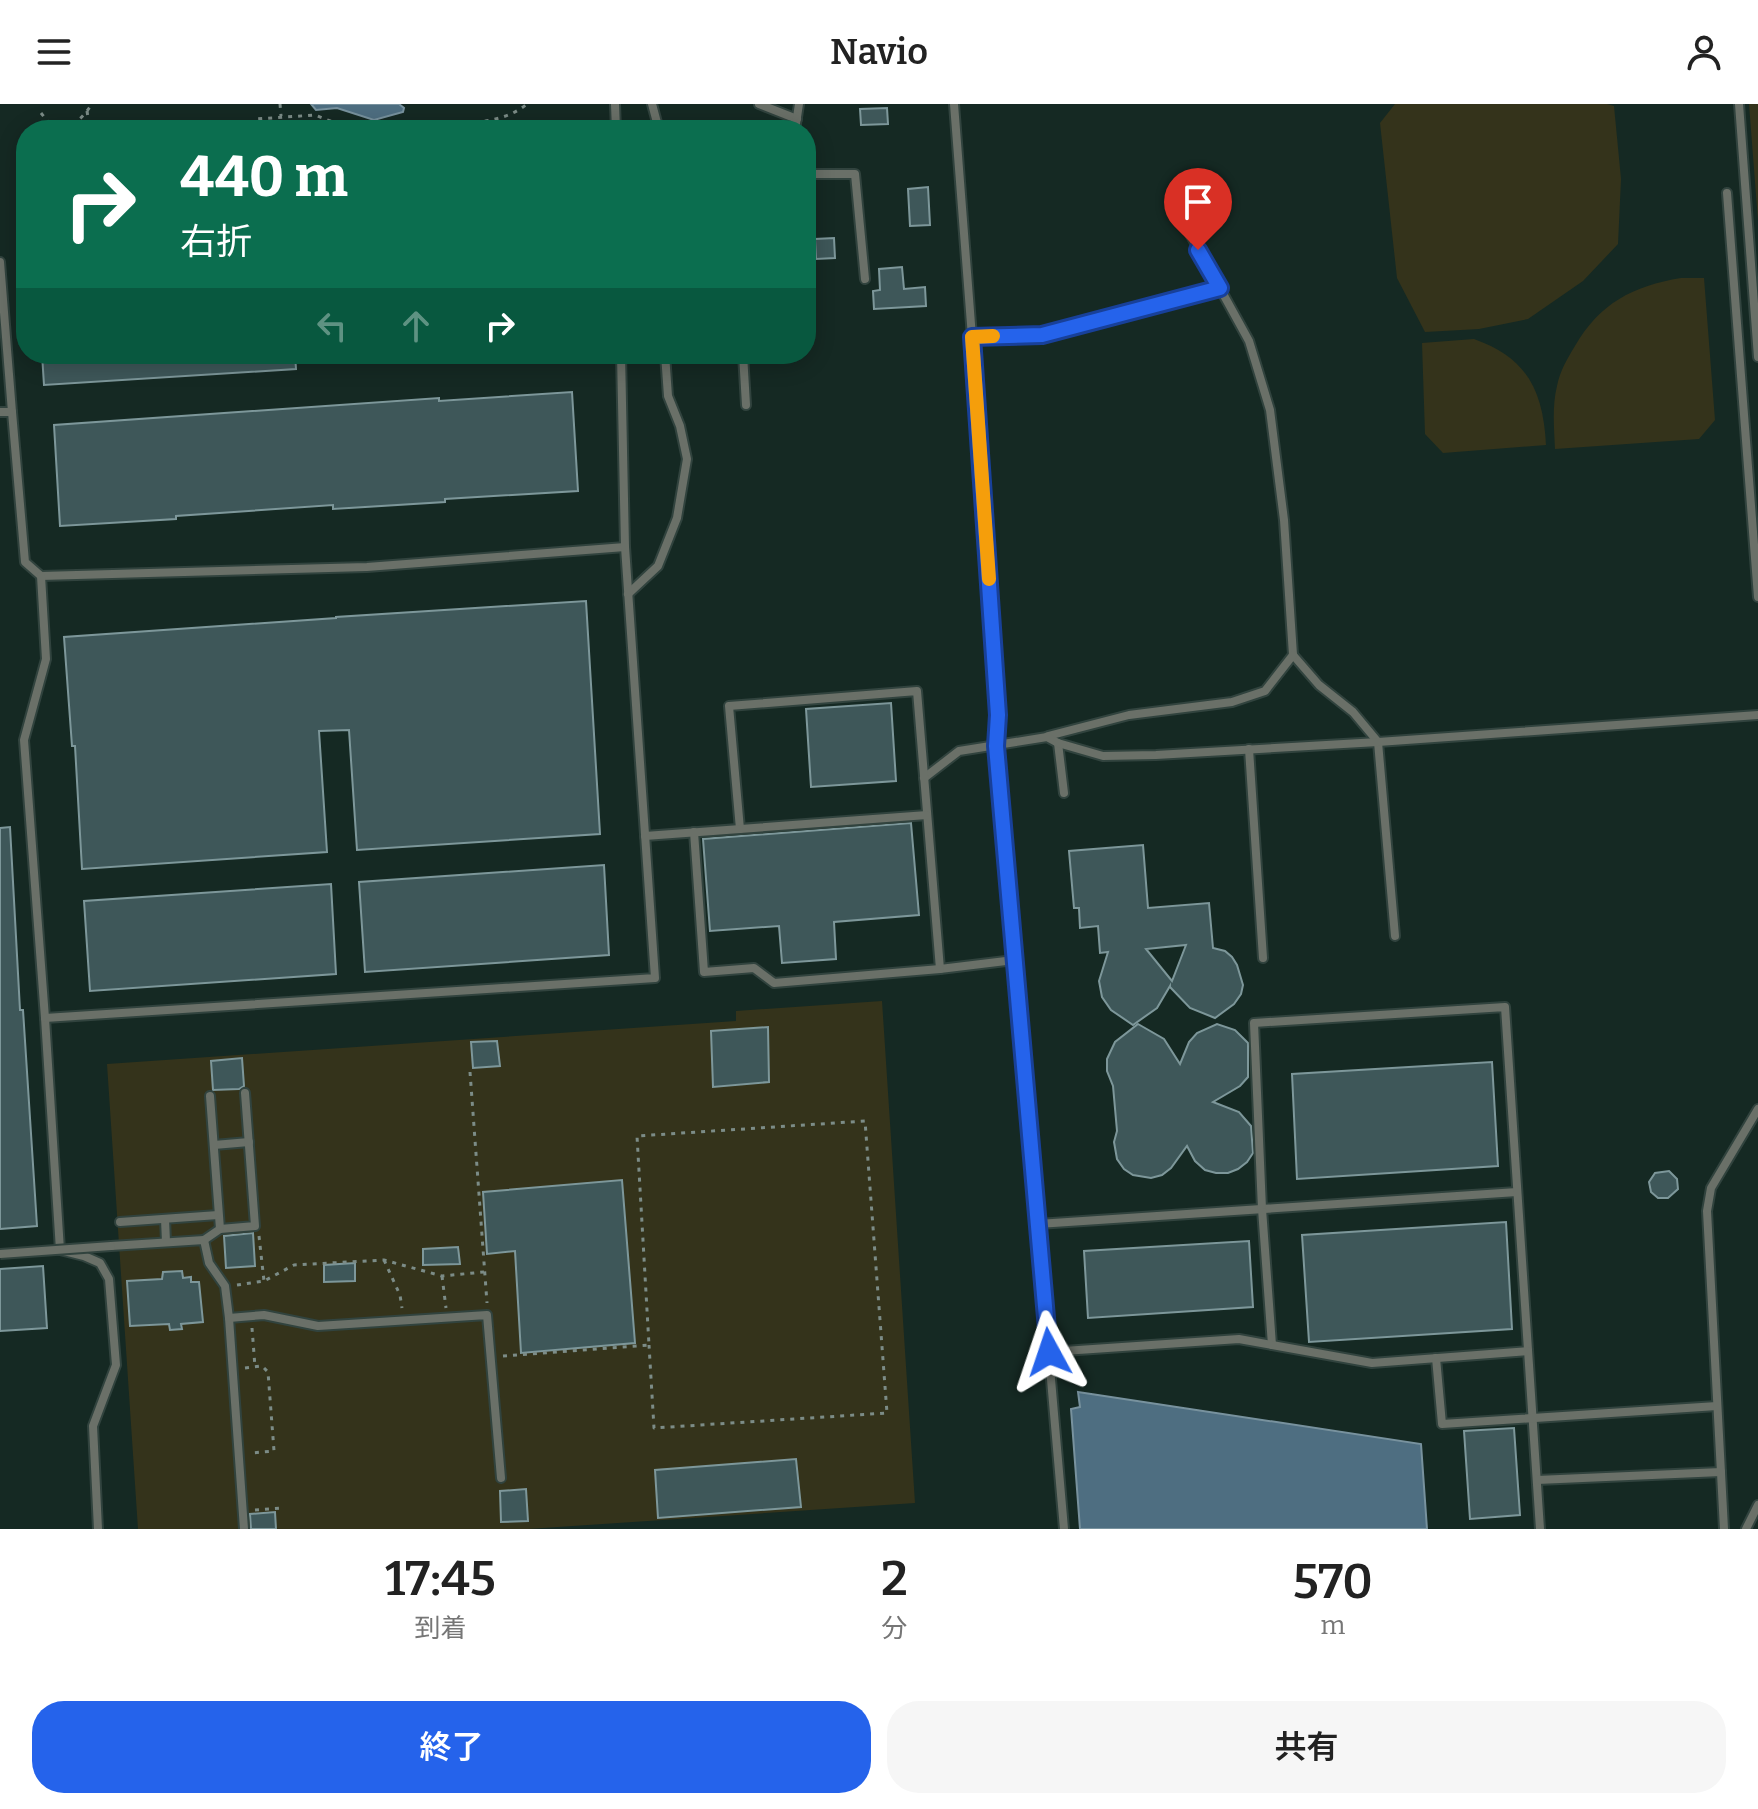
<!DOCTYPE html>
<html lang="ja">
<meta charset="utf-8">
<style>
body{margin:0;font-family:Bitter,"Noto Sans JP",serif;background:#f6f6f6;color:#222;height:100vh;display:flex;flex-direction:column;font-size:30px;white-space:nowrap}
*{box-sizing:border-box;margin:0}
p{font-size:26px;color:#767676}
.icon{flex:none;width:44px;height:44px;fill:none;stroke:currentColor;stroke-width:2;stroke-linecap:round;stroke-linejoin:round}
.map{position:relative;height:1425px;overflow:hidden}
.panel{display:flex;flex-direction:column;background:#fff;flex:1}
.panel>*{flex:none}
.top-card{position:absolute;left:16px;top:16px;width:800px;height:244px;border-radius:32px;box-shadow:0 4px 20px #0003;background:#0b6e4f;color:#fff;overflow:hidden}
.pin{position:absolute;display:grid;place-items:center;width:68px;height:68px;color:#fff;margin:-82px -34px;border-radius:50% 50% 50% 0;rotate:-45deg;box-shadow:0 0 8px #0007}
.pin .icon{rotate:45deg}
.me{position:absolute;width:88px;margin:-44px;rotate:355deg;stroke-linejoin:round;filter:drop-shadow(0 0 6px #0008)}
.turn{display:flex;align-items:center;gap:28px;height:168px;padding:0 32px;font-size:36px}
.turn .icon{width:104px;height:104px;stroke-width:2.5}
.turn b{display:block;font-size:56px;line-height:68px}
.lanes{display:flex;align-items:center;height:76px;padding:0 32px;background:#0003;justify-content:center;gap:40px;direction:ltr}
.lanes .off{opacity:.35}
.eta{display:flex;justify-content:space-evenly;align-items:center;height:136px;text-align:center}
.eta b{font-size:48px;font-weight:600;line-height:56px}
.primary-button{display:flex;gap:16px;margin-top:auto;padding:16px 32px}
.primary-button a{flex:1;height:92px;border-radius:32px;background:#2563eb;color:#fff;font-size:32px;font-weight:600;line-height:92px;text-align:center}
.primary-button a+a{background:#f6f6f6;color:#222}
header{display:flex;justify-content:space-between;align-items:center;height:104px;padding:0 32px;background:#fff;font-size:36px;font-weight:600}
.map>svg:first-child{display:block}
</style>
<header><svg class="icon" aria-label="menu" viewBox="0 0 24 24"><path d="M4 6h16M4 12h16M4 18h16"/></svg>Navio<svg class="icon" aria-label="person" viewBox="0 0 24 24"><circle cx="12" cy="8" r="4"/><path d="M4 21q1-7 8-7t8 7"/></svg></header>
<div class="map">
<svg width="1758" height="1425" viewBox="0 0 1758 1425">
<rect width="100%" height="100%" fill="#152923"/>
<g fill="#34331b">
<polygon points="1395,0 1607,0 1614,2 1621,75 1618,140 1583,177 1528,215 1479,225 1425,228 1397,174 1380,19"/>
<polygon points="1749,0 1758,0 1758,117"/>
<path d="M1681 174H1704L1715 316 1699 335 1555 345C1554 324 1552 302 1557 282 1560 267 1567 255 1575 242 1600 199 1633 182 1681 174Z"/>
<path d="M1474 235C1527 254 1543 286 1546 341L1443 349 1425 330 1422 239Z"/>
<polygon points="882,897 915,1399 528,1425 138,1425 107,960 736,917 736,907"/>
</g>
<g fill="#4e6e81" stroke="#78929e" stroke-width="2">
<polygon points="311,0 399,0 404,4 403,8 374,16 337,4 316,6"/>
<polygon points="1078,1288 1421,1340 1427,1425 1080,1425 1071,1305 1080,1303"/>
</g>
<g fill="#3e5759" stroke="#7d979a" stroke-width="2" fill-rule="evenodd">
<polygon points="887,4 888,20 861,21 860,5"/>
<polygon points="928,83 930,121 910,122 908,85"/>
<polygon points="834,134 835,154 816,155 815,135"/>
<polygon points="902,163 904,185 925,183 926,202 874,205 873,187 880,186 879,165"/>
<polygon points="42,250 295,250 296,265 44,281"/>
<polygon points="572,288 578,387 445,395 445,398 333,405 333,401 176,412 176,415 60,422 54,321 439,294 439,297"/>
<polygon points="586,497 600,730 357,746 349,626 319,627 327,748 82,765 75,642 72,642 64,533 336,514 336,513"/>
<polygon points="891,599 896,677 811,683 806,605"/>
<polygon points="911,719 919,811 834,818 836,855 782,859 779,822 710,827 703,735"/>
<polygon points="10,723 20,906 23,906 37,1122 0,1125 0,724"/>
<path d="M1143 741 1148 804 1209 799 1213 844 1225 847 1232 853 1237 861 1243 881 1241 890 1234 900 1215 914 1190 904 1170 883V882L1157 904 1133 921 1111 906 1102 893 1099 877 1108 848 1100 849 1098 822 1080 824 1079 804H1074L1069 747ZM1186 841 1172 877 1146 845Z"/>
<polygon points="604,761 609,851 365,868 359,778"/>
<polygon points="331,780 336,870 90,887 84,797"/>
<polygon points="1138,920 1164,935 1180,960 1189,938 1197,929 1217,920 1235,926 1248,939 1248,973 1240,982 1213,998 1239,1008 1251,1022 1253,1049 1247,1058 1238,1065 1228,1069 1216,1069 1205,1066 1195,1057 1187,1042 1171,1064 1162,1071 1151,1074 1133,1071 1124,1065 1117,1055 1114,1038 1117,1027 1113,982 1107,967 1107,955 1115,938"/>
<polygon points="768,923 769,978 713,983 711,927"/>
<polygon points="497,937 500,962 473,964 471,938"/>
<polygon points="242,954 244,982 239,985 213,986 211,957"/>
<polygon points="1492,958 1498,1062 1297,1075 1292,970"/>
<polygon points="1669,1067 1677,1075 1678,1085 1668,1094 1658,1094 1651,1088 1649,1078 1655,1069"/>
<polygon points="622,1076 635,1239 521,1249 515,1147 487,1150 483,1088"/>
<polygon points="1506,1118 1512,1225 1309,1238 1302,1131"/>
<polygon points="253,1129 255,1162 226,1164 224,1132"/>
<polygon points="1249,1137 1253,1203 1088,1214 1084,1147"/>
<polygon points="458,1143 460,1160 423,1161 423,1145"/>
<polygon points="355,1159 355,1177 324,1178 324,1161"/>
<polygon points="43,1162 47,1224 0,1227 0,1165"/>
<polygon points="182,1167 183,1174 191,1173 191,1178 199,1178 203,1218 181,1220 182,1225 170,1226 169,1220 130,1222 127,1177 162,1175 163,1168"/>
<polygon points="1514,1324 1520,1411 1470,1415 1464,1327"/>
<polygon points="796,1355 801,1403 658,1414 655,1366"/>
<polygon points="526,1385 528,1417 501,1418 500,1387"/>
<polygon points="275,1408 276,1425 251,1425 250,1410"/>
</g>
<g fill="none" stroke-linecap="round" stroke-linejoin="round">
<defs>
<g id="lane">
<polyline points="615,0 616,26"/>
<polyline points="652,0 659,26"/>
<polyline points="759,0 797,15"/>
<polyline points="954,0 972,233 998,611 996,642 1064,1425"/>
<polyline points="1739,0 1758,253"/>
<polyline points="795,26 799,0"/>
<polyline points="806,70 855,70 865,175"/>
<polyline points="1727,89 1758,493"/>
<polyline points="1188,126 1249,237 1270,306 1284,416 1293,551 1319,581 1353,608 1378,638 1395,832"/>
<polyline points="0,158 12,308"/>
<polyline points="972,233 1042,231 1220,184"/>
<polyline points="743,250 746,301"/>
<polyline points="0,308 12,308 25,458 41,472 367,463 625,443"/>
<polyline points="41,472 46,555 24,636 45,914 60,1146 84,1152 100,1159 109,1175 116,1261 93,1322 98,1425"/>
<polyline points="628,490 658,462 677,414 687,355 680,322 668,292 665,250"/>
<polyline points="1048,632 1129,611 1232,598 1265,587 1293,551"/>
<polyline points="1058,639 1064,689"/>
<polyline points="1249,645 1263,854"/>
<polyline points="924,674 959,647 1047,633 1058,639 1103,652 1156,651 1378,638 1758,611"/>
<polyline points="740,725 729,602 917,587 940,865 1014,856"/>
<polyline points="694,728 704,868 754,864 774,879 940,865"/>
<polyline points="645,732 927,711"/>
<polyline points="45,914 655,874 625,443 621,250"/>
<polyline points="214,1041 249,1038"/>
<polyline points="165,1115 166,1138"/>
<polyline points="120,1118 218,1111"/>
<polyline points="1038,1120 1517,1088"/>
<polyline points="220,1125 255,1122 245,989"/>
<polyline points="204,1136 220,1125 210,992"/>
<polyline points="111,1142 204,1136 209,1159 225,1182 229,1214 244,1425"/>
<polyline points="229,1214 264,1211 318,1222 487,1211 501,1374"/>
<polyline points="1272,1241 1262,1105 1254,919 1505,903 1540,1425"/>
<polyline points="1049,1248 1239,1235 1372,1259 1528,1247"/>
<polyline points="1436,1254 1442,1320 1717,1302"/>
<polyline points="1537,1376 1721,1368"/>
<polyline points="1724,1425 1707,1107 1711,1084 1758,1005"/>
<polyline points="1746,1425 1758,1401"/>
</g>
</defs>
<use href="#lane" stroke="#31433e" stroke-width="12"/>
<g stroke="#7c8c87" stroke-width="3" stroke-dasharray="4 6" stroke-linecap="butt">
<polyline points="280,0 281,12"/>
<polyline points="87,7 90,26"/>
<path d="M41 9 54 25C71 27 83 13 92 0"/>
<path d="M242 26 256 15 315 11 343 22 355 23 428 19 439 23H447C475 17 504 19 527 0"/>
<polyline points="470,968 487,1199"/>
<polyline points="259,1132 264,1177"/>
<polyline points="384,1156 400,1191 402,1204"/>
<polyline points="442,1172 446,1204"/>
<polyline points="237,1181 264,1177 294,1161 384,1156 442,1172 484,1168"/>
<polyline points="252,1224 255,1263"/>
<polyline points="503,1252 649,1241 637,1032 865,1017 887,1309 654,1324 649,1241"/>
<polyline points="245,1264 262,1262 268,1268 274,1347 251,1349"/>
<polyline points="255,1406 283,1404"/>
</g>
<use href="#lane" stroke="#6a7068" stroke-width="8"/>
<defs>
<polyline id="lane-bridge" points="0,1150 111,1142"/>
</defs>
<use href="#lane-bridge" stroke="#31433e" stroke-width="12" stroke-linecap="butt"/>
<use href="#lane-bridge" stroke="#6a7068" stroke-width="8"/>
</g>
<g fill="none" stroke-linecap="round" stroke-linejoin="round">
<defs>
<polyline id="route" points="1049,1248 996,642 998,611 972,233 1042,231 1220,184 1198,146"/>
</defs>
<use href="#route" stroke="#184099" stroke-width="20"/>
<use href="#route" stroke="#2563eb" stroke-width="14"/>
<polyline stroke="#f59e0b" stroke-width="14" points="989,475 972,233 993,232"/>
</g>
</svg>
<div class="pin" style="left:1198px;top:146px;background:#d93025"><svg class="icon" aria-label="arrive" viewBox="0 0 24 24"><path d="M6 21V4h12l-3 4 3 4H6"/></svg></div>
<svg class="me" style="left:1049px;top:1248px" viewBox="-20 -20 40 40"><path d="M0-17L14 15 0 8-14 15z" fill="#2563eb" stroke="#fff" stroke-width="4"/></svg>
<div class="top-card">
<div class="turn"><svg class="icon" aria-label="right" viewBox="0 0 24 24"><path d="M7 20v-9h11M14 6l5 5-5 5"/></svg><div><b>440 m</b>右折</div></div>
<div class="lanes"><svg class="icon off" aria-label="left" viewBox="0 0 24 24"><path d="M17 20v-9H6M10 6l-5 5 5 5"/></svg><svg class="icon off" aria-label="ahead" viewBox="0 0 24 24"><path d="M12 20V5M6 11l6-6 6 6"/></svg><svg class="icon" aria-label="right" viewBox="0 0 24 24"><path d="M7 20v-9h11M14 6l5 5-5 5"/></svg></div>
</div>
</div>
<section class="panel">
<div class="eta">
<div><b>17:45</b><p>到着</p></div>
<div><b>2</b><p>分</p></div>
<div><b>570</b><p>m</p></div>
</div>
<div class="primary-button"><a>終了</a><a>共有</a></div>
</section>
